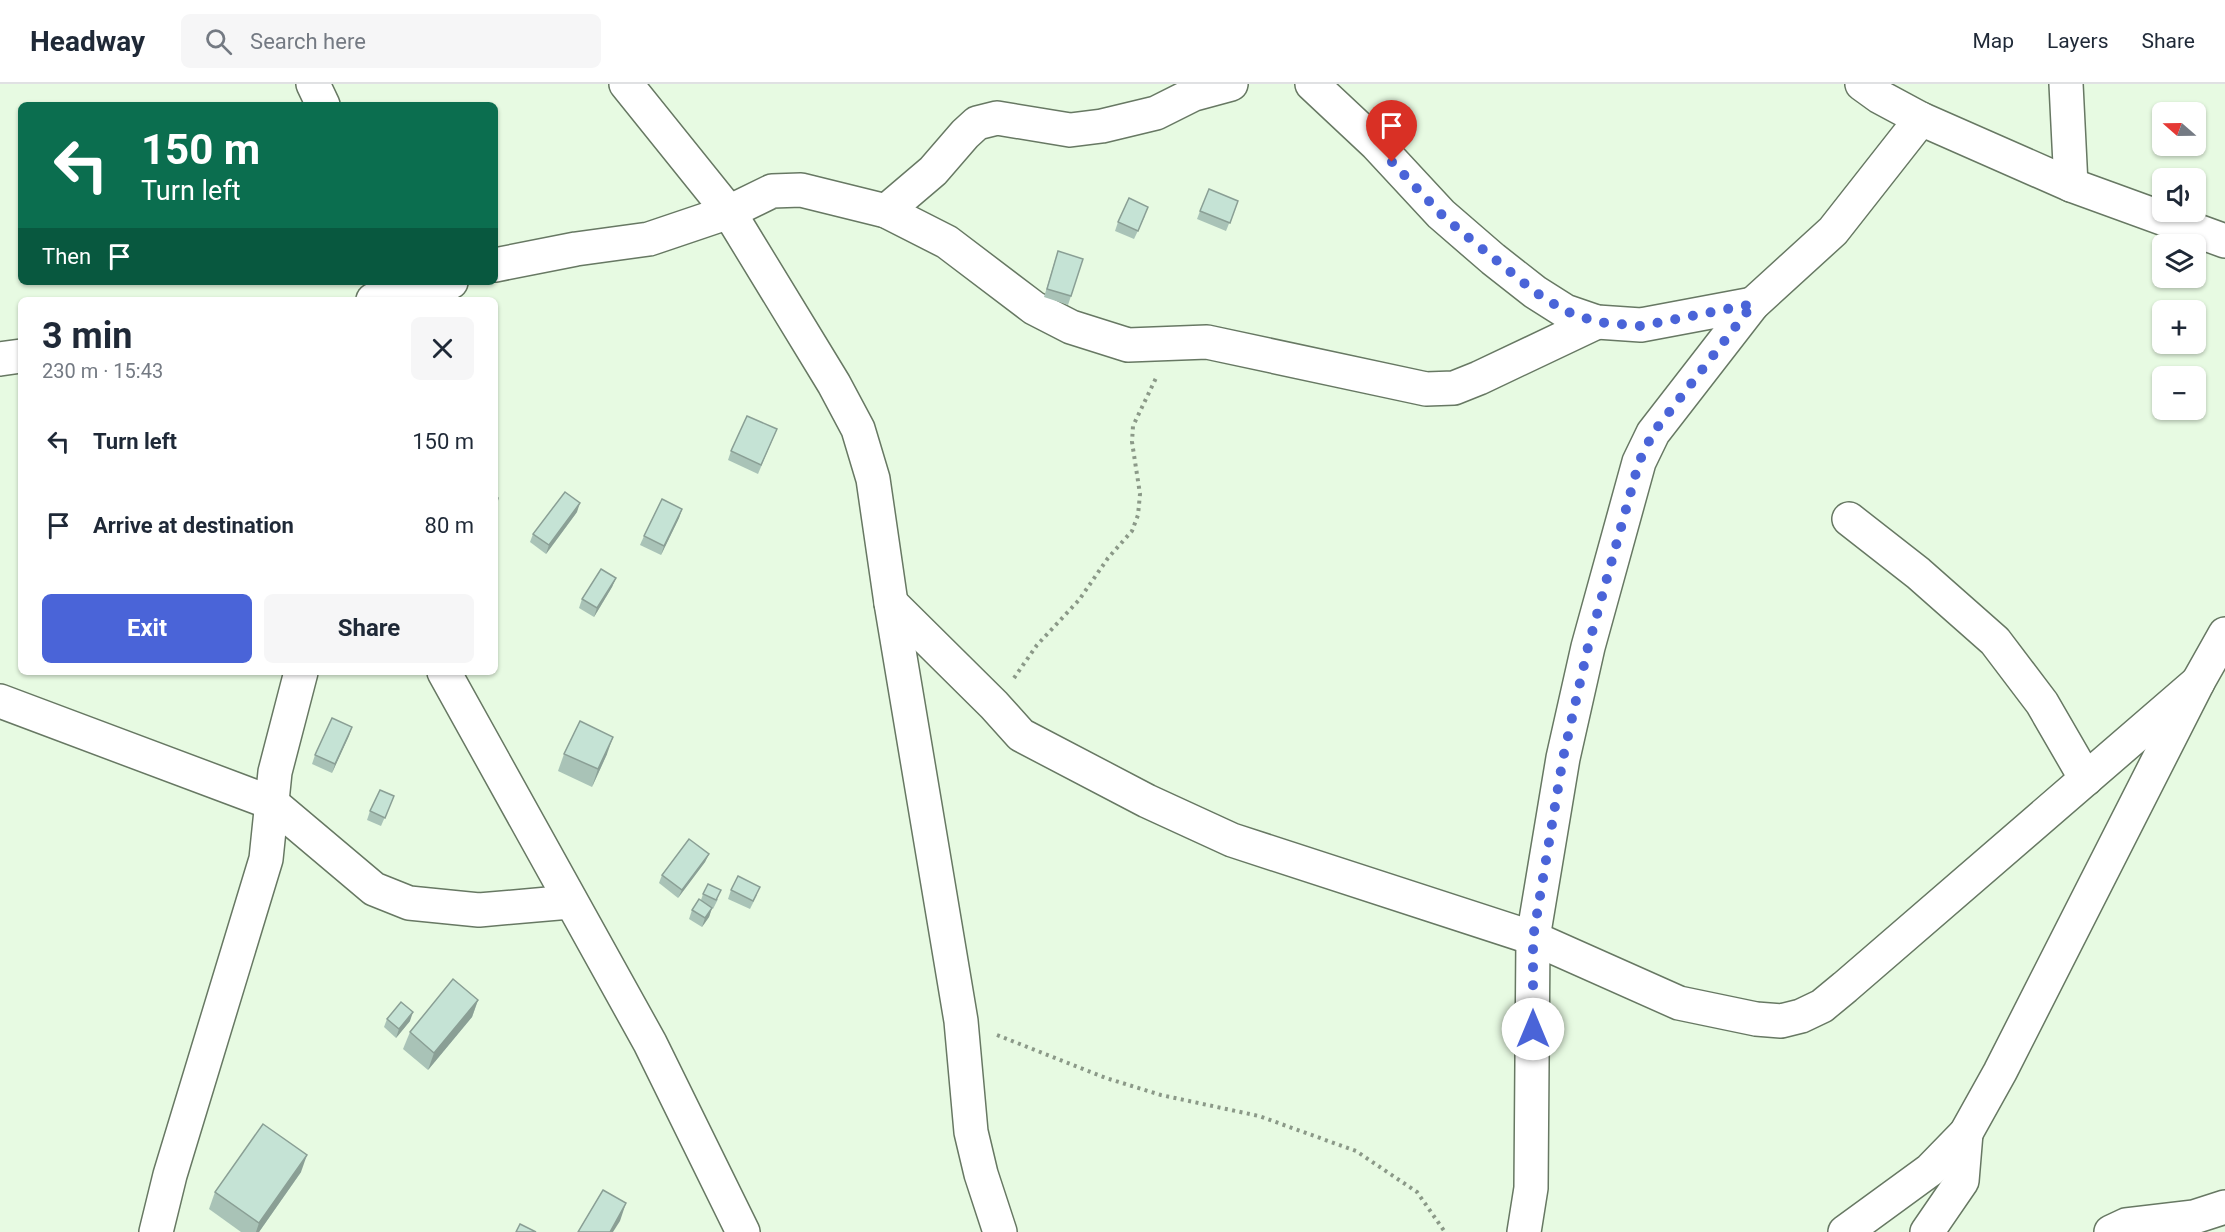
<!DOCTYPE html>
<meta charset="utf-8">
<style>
body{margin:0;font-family:Roboto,sans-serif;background:#f6f6f7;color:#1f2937;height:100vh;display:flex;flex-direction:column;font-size:22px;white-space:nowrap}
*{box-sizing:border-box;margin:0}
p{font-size:20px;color:#747a83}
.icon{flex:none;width:33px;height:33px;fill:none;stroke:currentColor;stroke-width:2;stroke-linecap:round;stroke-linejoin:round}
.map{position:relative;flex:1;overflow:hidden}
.panel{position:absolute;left:18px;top:213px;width:480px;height:378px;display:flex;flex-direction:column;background:#fff;border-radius:9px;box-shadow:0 2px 4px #0004}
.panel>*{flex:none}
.guide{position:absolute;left:18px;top:18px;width:480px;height:183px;border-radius:9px;box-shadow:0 2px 4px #0004;background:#0b6e4f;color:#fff;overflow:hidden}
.needle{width:39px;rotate:290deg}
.fabs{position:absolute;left:2152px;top:18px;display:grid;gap:12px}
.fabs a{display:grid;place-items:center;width:54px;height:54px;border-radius:9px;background:#fff;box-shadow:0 2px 4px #0004;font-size:30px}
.pin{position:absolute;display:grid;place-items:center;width:51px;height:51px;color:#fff;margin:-62px -26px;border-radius:50% 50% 50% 0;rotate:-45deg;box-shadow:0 0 6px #0007}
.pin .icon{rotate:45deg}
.me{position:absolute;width:66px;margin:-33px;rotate:0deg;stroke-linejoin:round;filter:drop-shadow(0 0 4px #0008)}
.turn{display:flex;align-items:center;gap:21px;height:126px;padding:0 24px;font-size:27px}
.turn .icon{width:78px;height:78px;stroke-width:2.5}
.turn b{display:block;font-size:42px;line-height:51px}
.then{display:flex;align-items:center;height:57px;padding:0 24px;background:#0003;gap:12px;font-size:22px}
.round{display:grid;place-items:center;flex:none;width:63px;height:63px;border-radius:9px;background:#f6f6f7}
.overview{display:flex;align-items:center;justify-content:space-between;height:102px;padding:0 24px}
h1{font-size:36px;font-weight:700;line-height:45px}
.cta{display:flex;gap:12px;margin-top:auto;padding:12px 24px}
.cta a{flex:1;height:69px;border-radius:9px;background:#4a64d8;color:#fff;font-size:24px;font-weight:700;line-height:69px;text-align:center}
.cta a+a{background:#f6f6f7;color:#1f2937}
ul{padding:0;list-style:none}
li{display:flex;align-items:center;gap:18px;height:84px;padding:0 24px}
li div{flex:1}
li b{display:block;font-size:22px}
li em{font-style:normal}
header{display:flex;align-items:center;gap:36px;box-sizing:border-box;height:84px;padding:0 30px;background:#fff;border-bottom:2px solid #e0e1e3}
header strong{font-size:28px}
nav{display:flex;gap:33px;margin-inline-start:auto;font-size:21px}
.search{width:420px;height:54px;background:#f6f6f7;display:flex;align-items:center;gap:15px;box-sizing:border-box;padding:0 21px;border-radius:9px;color:#747a83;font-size:22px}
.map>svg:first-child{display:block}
</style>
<header>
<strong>Headway</strong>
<div class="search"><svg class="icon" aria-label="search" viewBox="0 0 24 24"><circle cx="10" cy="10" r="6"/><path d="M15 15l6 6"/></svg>Search here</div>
<nav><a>Map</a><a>Layers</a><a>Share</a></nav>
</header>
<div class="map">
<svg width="2225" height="1148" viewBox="0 0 2225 1148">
<rect width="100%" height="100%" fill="#e7fae2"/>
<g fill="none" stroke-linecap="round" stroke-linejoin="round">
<defs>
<g id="minor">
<polyline points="313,0 323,21"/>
<polyline points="626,0 729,128 834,300 858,345 873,395 891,519 961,937 971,1048 981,1090 1000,1148"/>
<polyline points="1312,0 1376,60 1441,130 1493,175 1535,208 1565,227 1597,238 1641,241 1753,220"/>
<polyline points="1862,0 1880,13 1921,35 2071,101 2225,157"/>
<polyline points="2066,0 2071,101"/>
<polyline points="886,127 933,87 965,50 977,39 997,34 1070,46 1102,42 1156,29 1194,10 1231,0"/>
<polyline points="495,181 576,165 649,155 729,128 772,107 801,106 886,127 947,158 1034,224 1071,243 1128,261 1207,258 1426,305 1454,304 1479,294 1597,238"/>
<polyline points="418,214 451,198"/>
<polyline points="373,216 415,209"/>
<polyline points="0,275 21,272"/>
<polyline points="1849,435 1918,489 1995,557 2042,619 2086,695"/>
<polyline points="891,519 994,621 1021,651 1147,717 1232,756 1533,854 1679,919 1756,935 1781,937 1801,932 1822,922 1845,903 2198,598"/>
<polyline points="444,588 650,959 743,1148"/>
<polyline points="0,617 272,719 374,805 409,819 479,826 570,818"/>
<polyline points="156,1148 170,1091 266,775 275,688 301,588"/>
<polyline points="1524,1148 1531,1104 1533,854 1563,674 1588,563 1639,378 1653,349 1753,220 1833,147 1921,35"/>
<polyline points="1845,1148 1930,1086 1966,1049 2000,988 2198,598 2225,550"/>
<polyline points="1927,1148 1962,1097 1966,1049"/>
<polyline points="2111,1148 2126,1141 2194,1133 2225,1123"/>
</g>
</defs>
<use href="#minor" stroke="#677863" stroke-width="36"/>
<g stroke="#8b9988" stroke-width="4" stroke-dasharray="3 4.5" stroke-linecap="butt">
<polyline points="1014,594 1037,561 1079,516 1108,474 1132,447 1138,431 1140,410 1132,358 1133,342 1156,294"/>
<polyline points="997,951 1106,994 1161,1011 1259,1032 1356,1067 1417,1108 1445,1148"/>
</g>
<use href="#minor" stroke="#fff" stroke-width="33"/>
</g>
<g fill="#a9c3b7">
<polygon points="1238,117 1226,147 1197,135 1200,127"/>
<polygon points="1145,132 1134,155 1115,147 1118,138"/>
<polygon points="1055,176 1071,212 1068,221 1044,213"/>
<polygon points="777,345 758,390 728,376 731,367"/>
<polygon points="682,425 679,434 661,471 640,461 644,452"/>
<polygon points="577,428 546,470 530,458 533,450"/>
<polygon points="616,494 612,503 594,533 579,524 582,515"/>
<polygon points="352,643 332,689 312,680 315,671"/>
<polygon points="564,670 607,670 592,703 558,687"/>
<polygon points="394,712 381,742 367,736 370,727"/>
<polygon points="709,770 705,778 678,814 659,799 662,791"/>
<polygon points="731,806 757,811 750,825 728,815"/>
<polygon points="703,810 718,815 713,825 712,824 709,833 702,843 689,835 692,826 701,816"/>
<polygon points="478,916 472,933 428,986 403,965 410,948"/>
<polygon points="387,935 410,937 396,954 384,943"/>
<polygon points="301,1088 259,1148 241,1148 209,1125 215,1108"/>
</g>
<g fill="#8a9f95">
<polygon points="580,419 577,428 546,470 549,461"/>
<polygon points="682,425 679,434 661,471 664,462"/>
<polygon points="616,494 612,503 594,533 597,524"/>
<polygon points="352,643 349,652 332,689 335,680"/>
<polygon points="613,653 607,670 592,703 598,685"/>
<polygon points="709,770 705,778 678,814 682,806"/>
<polygon points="712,824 709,833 702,843 705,834"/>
<polygon points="478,916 472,933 428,986 434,969"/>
<polygon points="413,928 410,937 396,954 399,945"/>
<polygon points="307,1071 301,1088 259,1148 256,1148 259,1139"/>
<polygon points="626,1119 620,1137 613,1148 610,1148"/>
</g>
<g fill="#c5e3d5" stroke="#8a9f95" stroke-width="1.5">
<polygon points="1209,105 1238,117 1230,139 1200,127"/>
<polygon points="1129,114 1148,123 1138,147 1118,138"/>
<polygon points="1058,167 1083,175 1071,212 1047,205"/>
<polygon points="747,332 777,345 761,381 731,367"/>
<polygon points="565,408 580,419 549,461 533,450"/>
<polygon points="495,413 498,414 495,425"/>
<polygon points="662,415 682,425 664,462 644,452"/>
<polygon points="601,485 616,494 597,524 582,515"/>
<polygon points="332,634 352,643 335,680 315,671"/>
<polygon points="580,637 613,653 598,685 564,670"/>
<polygon points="380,706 394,712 385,734 370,727"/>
<polygon points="689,755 709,770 682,806 662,791"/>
<polygon points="738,792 760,803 753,817 731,806"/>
<polygon points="708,800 721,806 716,816 703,810"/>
<polygon points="699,815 712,824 705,834 692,826"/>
<polygon points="453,895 478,916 434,969 410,948"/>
<polygon points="401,918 413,928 399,945 387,935"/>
<polygon points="263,1040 307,1071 259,1139 215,1108"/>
<polygon points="603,1106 626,1119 610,1148 578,1148"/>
<polygon points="520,1140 536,1148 516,1148"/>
</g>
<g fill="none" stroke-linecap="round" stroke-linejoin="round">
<polyline stroke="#4a64d8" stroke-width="10" stroke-dasharray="0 18" points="1392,78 1441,130 1458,145 1535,208 1565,227 1597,238 1641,242 1753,220 1653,349 1639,378 1588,563 1563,674 1533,854 1533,945"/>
</g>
</svg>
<div class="fabs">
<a><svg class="needle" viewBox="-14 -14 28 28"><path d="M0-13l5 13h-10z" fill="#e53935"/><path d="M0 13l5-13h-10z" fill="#747a83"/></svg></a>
<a><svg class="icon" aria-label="sound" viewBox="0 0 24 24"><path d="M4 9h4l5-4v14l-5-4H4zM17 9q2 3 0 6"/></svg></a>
<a><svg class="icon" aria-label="layers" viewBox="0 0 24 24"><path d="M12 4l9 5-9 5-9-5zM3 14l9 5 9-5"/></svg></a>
<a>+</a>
<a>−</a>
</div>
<div class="pin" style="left:1392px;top:78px;background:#d93025"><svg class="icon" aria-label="arrive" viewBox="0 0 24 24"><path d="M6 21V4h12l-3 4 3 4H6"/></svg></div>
<svg class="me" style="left:1533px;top:945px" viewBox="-20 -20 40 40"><circle r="19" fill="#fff"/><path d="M0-13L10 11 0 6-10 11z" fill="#4a64d8"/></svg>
<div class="guide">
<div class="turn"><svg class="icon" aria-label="left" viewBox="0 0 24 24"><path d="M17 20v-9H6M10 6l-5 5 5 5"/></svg><div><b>150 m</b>Turn left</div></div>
<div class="then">Then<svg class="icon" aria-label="arrive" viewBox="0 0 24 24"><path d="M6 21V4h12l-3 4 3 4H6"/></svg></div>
</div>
<section class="panel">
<div class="overview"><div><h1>3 min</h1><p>230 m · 15:43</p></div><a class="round"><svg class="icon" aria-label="close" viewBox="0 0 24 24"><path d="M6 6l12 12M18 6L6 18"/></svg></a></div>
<ul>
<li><svg class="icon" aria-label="left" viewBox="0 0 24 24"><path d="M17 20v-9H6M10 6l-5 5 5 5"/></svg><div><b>Turn left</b></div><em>150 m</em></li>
<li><svg class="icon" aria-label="arrive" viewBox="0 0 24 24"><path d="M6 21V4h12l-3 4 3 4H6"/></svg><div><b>Arrive at destination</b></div><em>80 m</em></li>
</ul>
<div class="cta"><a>Exit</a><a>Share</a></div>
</section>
</div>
